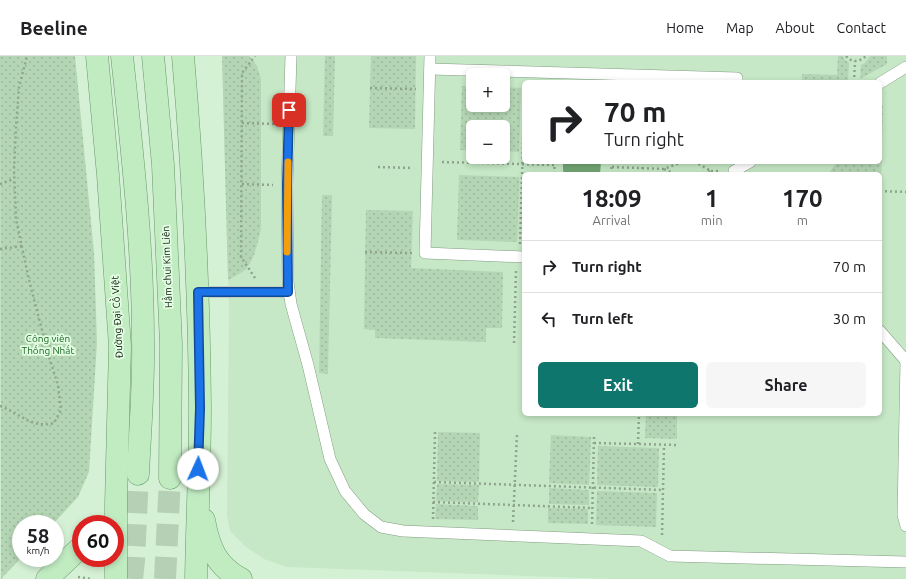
<!DOCTYPE html>
<meta charset="utf-8">
<style>
body{margin:0;font-family:Ubuntu,sans-serif;background:#f6f6f6;color:#202124;height:100vh;display:flex;flex-direction:column;font-size:15px;white-space:nowrap}
*{box-sizing:border-box;margin:0}
p{font-size:13px;color:#757577}
.icon{flex:none;width:22px;height:22px;fill:none;stroke:currentColor;stroke-width:2;stroke-linecap:round;stroke-linejoin:round}
.map{position:relative;flex:1;overflow:hidden}
.drawer{position:absolute;left:522px;top:116px;width:360px;height:244px;display:flex;flex-direction:column;background:#fff;border-radius:6px;box-shadow:0 2px 6px #0003}
.drawer>*{flex:none}
.guide{position:absolute;left:522px;top:24px;width:360px;height:84px;border-radius:6px;box-shadow:0 2px 6px #0003;background:#fff;color:#202124;overflow:hidden}
.fabs{position:absolute;left:466px;top:12px;display:grid;gap:8px}
.fabs a{display:grid;place-items:center;width:44px;height:44px;border-radius:6px;background:#fff;box-shadow:0 2px 6px #0003;font-size:20px}
.speed{position:absolute;left:12px;top:459px;display:flex;gap:8px;font-size:20px;font-weight:700;text-align:center}
.speed>*{display:grid;place-content:center;width:52px;height:52px;border-radius:50%;background:#fff;box-shadow:0 2px 6px #0003;line-height:1}
.speed small{font-size:10px;font-weight:400}
.speed .limit{border:6px solid #d22;background:#fff;color:#111}
.pin{position:absolute;display:grid;place-items:center;width:34px;height:34px;color:#fff;margin:-17px;border-radius:8px;box-shadow:0 2px 6px #0006}
.me{position:absolute;width:44px;margin:-22px;rotate:2deg;stroke-linejoin:round;filter:drop-shadow(0 0 3px #0008)}
.turn{display:flex;align-items:center;gap:14px;height:84px;padding:0 16px;font-size:18px}
.turn .icon{width:52px;height:52px;stroke-width:2.5}
.turn b{display:block;font-size:28px;line-height:34px}
.eta{display:flex;justify-content:space-evenly;align-items:center;height:68px;text-align:center}
.eta b{font-size:24px;font-weight:700;line-height:28px}
.cta{display:flex;gap:8px;margin-top:auto;padding:8px 16px}
.cta a{flex:1;height:46px;border-radius:6px;background:#0f766e;color:#fff;font-size:16px;font-weight:700;line-height:46px;text-align:center}
.cta a+a{background:#f6f6f6;color:#202124}
ul{padding:0;list-style:none}
li{display:flex;align-items:center;gap:12px;height:52px;padding:0 16px;border-top:1px solid #e0e0e0}
li div{flex:1}
li b{display:block;font-size:15px}
li em{font-style:normal}
header{display:flex;align-items:center;gap:24px;box-sizing:border-box;height:56px;padding:0 20px;background:#fff;border-bottom:1px solid #e0e0e0}
header strong{font-size:19px}
nav{display:flex;gap:22px;margin-inline-start:auto;font-size:14px}
.map>svg:first-child{display:block}
</style>
<header>
<strong>Beeline</strong>
<nav><a>Home</a><a>Map</a><a>About</a><a>Contact</a></nav>
</header>
<div class="map">
<svg width="906" height="523" viewBox="0 0 906 523">
<defs>
<pattern id="green-dots" width="8" height="8" patternUnits="userSpaceOnUse"><rect width="8" height="8" fill="#b5d6b5"/><path d="M2 2h.1M6 6h.1" fill="none" stroke="#9ab79a" stroke-width="1.8" stroke-linecap="round"/></pattern>
</defs>
<rect width="100%" height="100%" fill="#d5f1d5"/>
<path fill="#c6e8c6" fill-rule="evenodd" d="M222 0H906V523H611L287 511 264 503 246 491 230 475 227 460 229 253ZM473 19H503V49H473ZM524 26H880V106H524ZM473 71H503V101H473ZM524 118H880V358H524Z"/>
<g fill="url(#green-dots)">
<polygon points="0,0 75,0 94,197 97,286 89,416 78,441 53,468 21,468 21,502 1,523"/>
<path d="M222 0H249L257 10 261 23V172C258 185 255 204 245 214 240 218 233 221 228 224Z"/>
<polygon points="325,0 335,0 333,80 323,80"/>
<polygon points="371,0 416,0 415,73 369,72"/>
<polygon points="838,0 843,0 845,4 849,7 848,26 802,26 802,18 837,19"/>
<polygon points="870,0 887,0 887,8 860,23 861,9 865,7"/>
<polygon points="462,30 473,30 473,49 503,49 503,31 521,32 519,96 503,95 503,71 473,71 473,94 460,94"/>
<polygon points="880,50 883,50 880,166 880,118 828,118 837,106 880,106"/>
<polygon points="459,119 519,121 517,186 457,184"/>
<polygon points="322,139 332,139 328,318 319,317"/>
<polygon points="366,154 413,155 411,212 503,216 502,272 486,272 486,286 375,282 375,274 364,273"/>
<polygon points="646,358 677,358 677,383 645,382"/>
<polygon points="438,376 480,377 479,426 437,425"/>
<polygon points="551,379 591,381 589,429 549,427"/>
<polygon points="598,390 659,392 658,431 597,429"/>
<polygon points="437,428 479,429 478,446 436,445"/>
<polygon points="549,432 589,434 589,449 549,448"/>
<polygon points="597,435 657,437 656,471 596,469"/>
<polygon points="436,448 478,450 478,464 435,463"/>
<polygon points="548,452 588,453 588,468 548,467"/>
</g>
<polygon fill="#73a774" points="563,106 601,106 600,118 564,118 563,114"/>
<g fill="none" stroke-linecap="round" stroke-linejoin="round">
<g stroke="#b6d0b6" stroke-width="22" stroke-dasharray="22 11" stroke-linecap="butt">
<polyline points="132,523 134,505 138,418"/>
<polyline points="165,523 170,422"/>
</g>
<defs>
<g id="lane">
<polyline points="291,0 287,129 288,226 291,248 308,309 330,403 345,435 364,458 381,471 403,475 641,485 670,500 906,506"/>
<polyline points="430,0 425,197 524,201"/>
<polyline points="430,13 737,22 737,26"/>
<polyline points="880,27 906,11"/>
<polyline points="737,118 734,115 750,106"/>
<polyline points="198,236 289,236"/>
<polyline points="880,275 906,305"/>
<polyline points="906,305 903,459 906,470"/>
</g>
<g id="primary">
<polyline points="97,0 108,119 120,290 116,448 116,523"/>
<path d="M122 0C132 94 143 190 143 284 144 329 140 374 138 418"/>
<polyline points="153,0 163,109 171,288 170,422"/>
<path d="M183 0C193 117 199 233 200 351 200 408 197 466 196 523"/>
<path d="M204 464C209 491 216 510 241 523"/>
<polyline points="47,523 81,491"/>
</g>
</defs>
<use href="#lane" stroke="#839c83" stroke-width="12"/>
<use href="#primary" stroke="#669867" stroke-width="23"/>
<g stroke="#8ea48e" stroke-width="2.5" stroke-dasharray="2 3" stroke-linecap="butt">
<path d="M846 0C852 7 859 6 866 0"/>
<polyline points="854,26 855,5"/>
<polyline points="370,32 416,33"/>
<polyline points="242,67 276,68"/>
<polyline points="442,106 554,109"/>
<polyline points="554,106 555,118"/>
<polyline points="689,106 695,106 711,115 703,118"/>
<polyline points="378,111 413,112"/>
<polyline points="612,111 664,113"/>
<polyline points="711,115 720,115"/>
<polyline points="611,118 612,106"/>
<polyline points="642,118 643,106"/>
<polyline points="675,118 664,113 682,106"/>
<polyline points="0,128 14,123"/>
<polyline points="242,128 273,129"/>
<polyline points="880,135 906,136"/>
<polyline points="520,188 524,53"/>
<polyline points="0,193 22,190"/>
<polyline points="365,196 412,197"/>
<polyline points="255,222 241,201 242,17 255,0"/>
<polyline points="514,287 516,215"/>
<path d="M0 350C20 357 31 373 54 367L61 354 58 329 49 301 29 224 16 163 14 114 16 71 19 31 27 0"/>
<polyline points="594,387 679,389"/>
<polyline points="638,388 639,358"/>
<polyline points="434,426 663,434"/>
<polyline points="433,446 593,452"/>
<polyline points="433,463 435,376"/>
<polyline points="513,466 517,378"/>
<polyline points="592,468 594,381"/>
<polyline points="662,479 664,389"/>
<polyline points="78,521 92,523"/>
</g>
<use href="#lane" stroke="#fff" stroke-width="11"/>
<use href="#primary" stroke="#c1ecc2" stroke-width="22"/>
</g>
<g fill="none" stroke-linecap="round" stroke-linejoin="round">
<defs>
<polyline id="route" points="198,413 200,352 198,236 288,236 287,129 289,54"/>
</defs>
<use href="#route" stroke="#114b97" stroke-width="10"/>
<use href="#route" stroke="#1a73e8" stroke-width="7"/>
<polyline stroke="#f59e0b" stroke-width="7" points="287,196 288,106"/>
</g>
<g text-anchor="middle" dominant-baseline="central" stroke-width="3.5" stroke-linejoin="round" paint-order="stroke">
<g font-size="10" fill="#091309" stroke="#e3fee2">
<text transform="translate(167 211) rotate(-92)">Hầm chui Kim Liên</text>
<text transform="translate(117 261) rotate(-93)">Đường Đại Cồ Việt</text>
</g>
<g font-size="10" fill="#1b6623" stroke="#e3fee2">
<text x="48" y="282">Công viên<tspan x="48" dy="12">Thống Nhất</tspan></text>
</g>
</g>
</svg>
<div class="fabs">
<a>+</a>
<a>−</a>
</div>
<div class="speed"><div>58<small>km/h</small></div><div class="limit">60</div></div>
<div class="pin" style="left:289px;top:54px;background:#d93025"><svg class="icon" aria-label="arrive" viewBox="0 0 24 24"><path d="M6 21V4h12l-3 4 3 4H6"/></svg></div>
<svg class="me" style="left:198px;top:413px" viewBox="-20 -20 40 40"><circle r="19" fill="#fff"/><path d="M0-13L10 11 0 6-10 11z" fill="#1a73e8"/></svg>
<div class="guide">
<div class="turn"><svg class="icon" aria-label="right" viewBox="0 0 24 24"><path d="M7 20v-9h11M14 6l5 5-5 5"/></svg><div><b>70 m</b>Turn right</div></div>
</div>
<section class="drawer">
<div class="eta">
<div><b>18:09</b><p>Arrival</p></div>
<div><b>1</b><p>min</p></div>
<div><b>170</b><p>m</p></div>
</div>
<ul>
<li><svg class="icon" aria-label="right" viewBox="0 0 24 24"><path d="M7 20v-9h11M14 6l5 5-5 5"/></svg><div><b>Turn right</b></div><em>70 m</em></li>
<li><svg class="icon" aria-label="left" viewBox="0 0 24 24"><path d="M17 20v-9H6M10 6l-5 5 5 5"/></svg><div><b>Turn left</b></div><em>30 m</em></li>
</ul>
<div class="cta"><a>Exit</a><a>Share</a></div>
</section>
</div>
